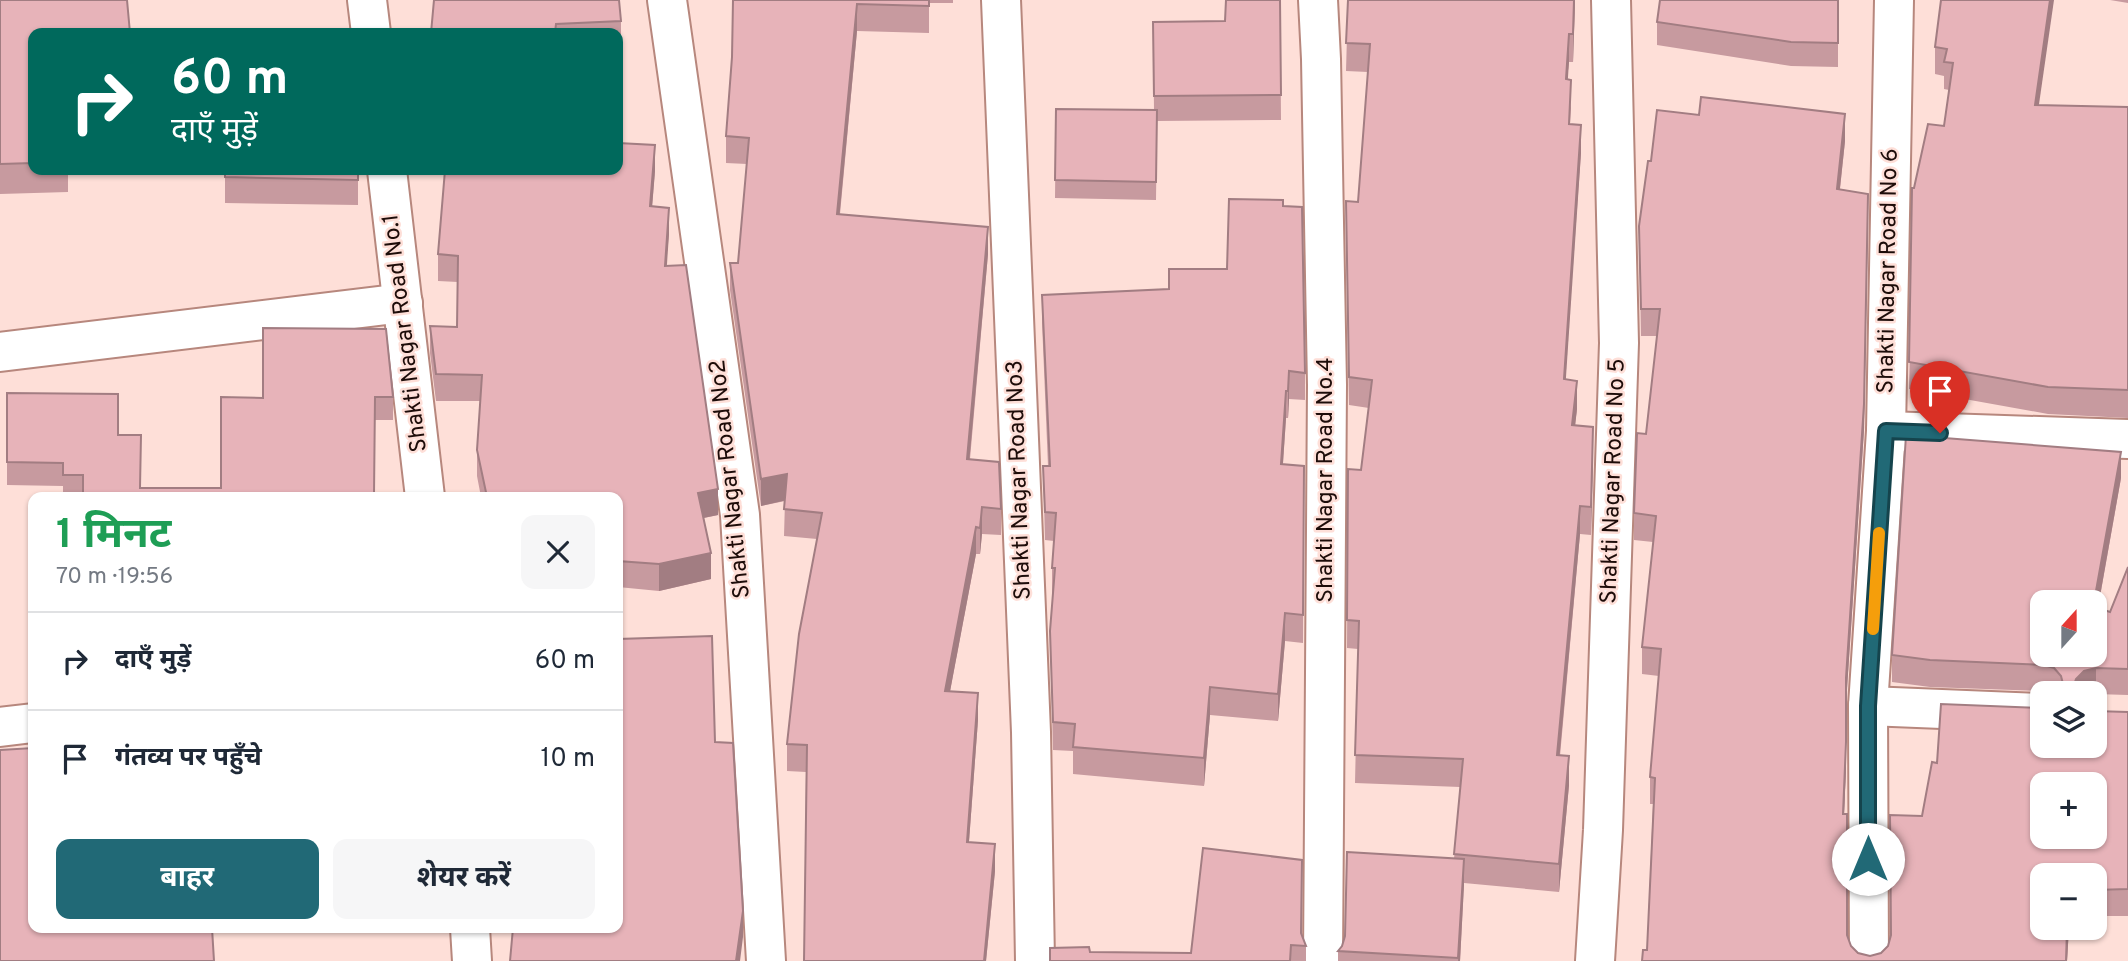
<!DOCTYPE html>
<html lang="hi">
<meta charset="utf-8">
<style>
body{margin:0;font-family:Overpass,"Noto Sans Devanagari",sans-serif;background:#f6f6f7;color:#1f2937;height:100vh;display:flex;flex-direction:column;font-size:26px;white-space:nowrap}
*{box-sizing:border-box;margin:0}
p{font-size:23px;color:#747a83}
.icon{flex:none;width:38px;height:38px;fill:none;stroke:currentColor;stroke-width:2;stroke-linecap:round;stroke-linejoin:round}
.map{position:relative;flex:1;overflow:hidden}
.details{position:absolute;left:28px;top:492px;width:595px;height:441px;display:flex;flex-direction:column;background:#fff;border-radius:14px;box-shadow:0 2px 5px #0004}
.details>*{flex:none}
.top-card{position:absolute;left:28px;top:28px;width:595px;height:147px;border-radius:14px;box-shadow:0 2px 5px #0004;background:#00695c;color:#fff;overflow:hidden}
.needle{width:46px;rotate:21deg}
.tools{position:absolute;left:2030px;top:590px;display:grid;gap:14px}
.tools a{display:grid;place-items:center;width:77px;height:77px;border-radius:14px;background:#fff;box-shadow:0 2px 5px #0004;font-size:35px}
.pin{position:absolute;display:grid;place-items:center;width:60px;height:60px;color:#fff;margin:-72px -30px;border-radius:50% 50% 50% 0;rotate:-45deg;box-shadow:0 0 7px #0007}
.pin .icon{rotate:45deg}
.me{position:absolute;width:77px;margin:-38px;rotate:0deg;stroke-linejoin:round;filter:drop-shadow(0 0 5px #0008)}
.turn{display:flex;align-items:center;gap:24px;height:147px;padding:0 28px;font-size:32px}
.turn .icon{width:91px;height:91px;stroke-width:2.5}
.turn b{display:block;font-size:49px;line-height:60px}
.round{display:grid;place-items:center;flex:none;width:74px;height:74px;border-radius:14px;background:#f6f6f7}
.overview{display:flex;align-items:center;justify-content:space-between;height:119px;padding:0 28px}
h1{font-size:42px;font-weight:700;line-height:52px;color:#1e9e55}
.button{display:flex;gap:14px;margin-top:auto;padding:14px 28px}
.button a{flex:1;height:80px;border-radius:14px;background:#216976;color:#fff;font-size:28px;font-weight:700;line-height:80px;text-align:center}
.button a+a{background:#f6f6f7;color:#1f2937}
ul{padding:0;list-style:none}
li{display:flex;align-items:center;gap:21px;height:98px;padding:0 28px;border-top:2px solid #e0e1e3}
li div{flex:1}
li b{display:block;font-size:26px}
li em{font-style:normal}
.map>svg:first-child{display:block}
</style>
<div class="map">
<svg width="2128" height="961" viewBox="0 0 2128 961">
<rect width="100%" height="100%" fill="#fedfd8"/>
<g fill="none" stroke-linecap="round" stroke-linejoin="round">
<defs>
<g id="minor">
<polyline points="367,0 371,33"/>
<polyline points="667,0 740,515 766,961"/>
<polyline points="1001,0 1031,732 1035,961"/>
<polyline points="1318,0 1321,59 1327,385 1323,961"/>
<polyline points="387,170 425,497"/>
<polyline points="0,352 403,303"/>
<polyline points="1886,431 2128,439"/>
<polyline points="1868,706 2042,713"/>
<polyline points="0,727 33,723"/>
<polyline points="470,928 472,961"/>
<polyline points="1595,961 1603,830 1619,343 1611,0"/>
<polyline points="1869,961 1868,706 1886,431 1894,0"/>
</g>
</defs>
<use href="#minor" stroke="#b7877d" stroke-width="42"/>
<use href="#minor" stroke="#fff" stroke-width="38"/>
</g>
<g fill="#c79a9f" fill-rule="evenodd">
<polygon points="0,0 33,33 33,170 68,170 68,192 0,194"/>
<polygon points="434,0 621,21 621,47 618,48 618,33 431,33"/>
<polygon points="733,0 953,0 953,3 929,3 929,33 857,31 840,214 988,254 970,459 1001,509 1001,535 982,534 980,554 976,554 950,691 978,720 969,842 995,871 986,961 804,961 806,772 787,771 787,744 817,539 784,536 785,501 761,506 730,290 730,263 738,263 747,164 726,163 726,136 732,57"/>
<polygon points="1280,0 1281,120 1157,121 1156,200 1055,198 1056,109 1154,110 1153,22 1225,21"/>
<polygon points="1348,0 1575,0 1573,62 1569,62 1567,79 1571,108 1570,124 1581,153 1565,379 1577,409 1575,425 1593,455 1591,535 1580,534 1560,756 1569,785 1559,892 1464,883 1460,961 1338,961 1338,951 1454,859 1460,787 1355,783 1358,649 1347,648 1348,469 1361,470 1369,408 1349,405 1346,229 1358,202 1368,72 1346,71"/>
<polygon points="1838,0 1838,67 1791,66 1657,45 1657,22"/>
<polygon points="1941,0 2039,105 2128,107 2128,418 2048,414 1909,389 1914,188 1944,126 1949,90 1944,89 1944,76 1935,74 1935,47"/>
<polygon points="2110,0 2128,0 2128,3"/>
<path d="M1701 97 1845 114V141L1840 189 1868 194 1864 430 1846 703V768L1844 814H1847V935L1851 946 1858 953 1870 956 1881 953 1888 946 1891 935 1890 815 1922 816 1932 762 1937 763 1941 704 2042 708V746H2095V711L2128 712V916H2095V875H2042V928H2069L2067 961H1642L1643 950H1647L1653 804H1650V777L1659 676 1642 674V647L1653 542 1634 540V513L1637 433 1646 434 1657 336H1641L1639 226 1648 161H1651L1657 110 1699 115ZM2042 784H2095V836H2042Z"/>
<polygon points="225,170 358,170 358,205 225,203"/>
<polygon points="655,171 652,206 669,234 666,266 718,515 704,518 711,579 659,591 618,587 618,497 481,497 477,476 477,450 480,401 436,401 430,353 430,326 457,327 458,282 438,281 438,254"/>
<polygon points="1283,206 1305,373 1305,400 1289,399 1288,418 1286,418 1283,464 1304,466 1303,643 1285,641 1278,721 1210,715 1204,786 1073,774 1073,751 1053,750 1050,631 1053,595 1052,595 1052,568 1054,541 1045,540 1043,466 1048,466 1042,322 1042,295 1169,289 1227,269"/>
<polygon points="7,393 118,435 141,488 221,488 263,398 393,397 393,420 375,420 374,497 63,497 63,486 7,485"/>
<polygon points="2121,478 2098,608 2110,612 2128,567 2128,695 2095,694 2095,693 2049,693 2044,691 1930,687 1892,682 1892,655"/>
<polygon points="1301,933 1306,946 1306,961 1050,961 1090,952 1191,953"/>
</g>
<g fill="#a27d82">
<polygon points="1574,0 1575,0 1573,62 1573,34"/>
<polygon points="2050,0 2054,0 2035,132 2035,105"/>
<polygon points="857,4 857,31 837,241 837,214"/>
<polygon points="1569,34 1569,62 1566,107 1566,79"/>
<polygon points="1845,114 1845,141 1837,215 1837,189"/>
<polygon points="1581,125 1581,153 1564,407 1564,379"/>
<polygon points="655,145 655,171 650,233 650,206"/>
<polygon points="669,208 669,234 665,293 665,266"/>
<polygon points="1868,220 1864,430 1846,705 1846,678"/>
<polygon points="988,227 988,254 967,486 967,459"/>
<polygon points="1289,371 1289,399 1288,418 1288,391"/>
<polygon points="1577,381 1577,409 1572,453 1572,425"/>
<polygon points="1286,391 1286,418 1281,491 1281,464"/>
<polygon points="1593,427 1593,455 1591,535 1591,507"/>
<polygon points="2121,452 2121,478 2095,624 2094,602"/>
<polygon points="787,474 787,500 761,506 761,479"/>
<polygon points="718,489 718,515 698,519 698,493"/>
<polygon points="1580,506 1580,534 1557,783 1557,755"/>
<polygon points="982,507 982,534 980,554 980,528"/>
<polygon points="976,527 976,554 945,718 945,691"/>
<polygon points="711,553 711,579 659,591 659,564"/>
<polygon points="1285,613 1285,641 1278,721 1278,694"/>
<polygon points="2096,668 2096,694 2095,693 2073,693 2073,688 2076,679 2084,671"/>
<polygon points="1210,687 1210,715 1204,786 1204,758"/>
<polygon points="978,693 978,720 967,868 967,842"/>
<polygon points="1846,742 1846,768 1843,840 1843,814"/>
<polygon points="1569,756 1569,785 1559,892 1559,864"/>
<polygon points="995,844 995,871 986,961 984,961"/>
<polygon points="1464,859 1464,885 1460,961 1458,961"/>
<polygon points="743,911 743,937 740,961 736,961"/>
<polygon points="2067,928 2069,928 2067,961 2066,961"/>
</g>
<g fill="#e7b3b9" stroke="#a27d82" stroke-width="2" fill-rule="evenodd">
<polygon points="0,0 127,0 130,33 33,33 33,163 0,164"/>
<polygon points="434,0 619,0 621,21 556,24 555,33 431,33"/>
<polygon points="733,0 929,0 929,6 857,4 837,214 988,227 967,459 999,462 1001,509 982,507 980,528 976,527 945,691 978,693 967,842 995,844 984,961 804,961 807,745 787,744 799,634 822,513 784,509 787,474 761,479 730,263 738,263 749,138 726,136 732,57"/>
<polygon points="1226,0 1280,0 1281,95 1154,96 1153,22 1225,21"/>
<polygon points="1348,0 1574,0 1573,34 1569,34 1566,79 1571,80 1569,124 1581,125 1564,379 1577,381 1572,425 1593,427 1591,507 1580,506 1557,755 1569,756 1559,864 1454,854 1463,759 1355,755 1359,621 1347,620 1348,469 1361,470 1372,380 1349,377 1346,201 1358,202 1370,44 1346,43"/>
<polygon points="1660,0 1838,0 1838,43 1791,42 1657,22"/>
<polygon points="1941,0 2050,0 2035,105 2128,107 2128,390 2048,387 1909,362 1912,188 1914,188 1928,124 1944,126 1953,63 1944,62 1947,49 1935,47"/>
<path d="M1701 97 1845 114 1837 189 1868 194 1864 404 1846 678V742L1843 814H1847V935L1851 946 1858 953 1870 956 1881 953 1888 946 1891 935 1890 815 1922 816 1932 762 1937 763 1941 704 2042 708V746H2095V711L2128 712V889L2095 890V875H2042V928H2067L2066 961H1642L1643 950H1647L1655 778 1650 777 1661 649 1642 647 1656 516 1634 513 1637 433 1646 434 1660 309H1641L1639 226 1648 161H1651L1657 110 1699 115ZM2042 784H2095V836H2042Z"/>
<polygon points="1056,109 1157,110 1156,182 1055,180"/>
<polygon points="618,143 655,145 650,206 669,208 665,266 686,265 718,489 698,493 711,553 659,564 618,561 618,497 487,497 477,450 482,375 436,374 430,326 457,327 458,256 438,254 445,170 618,170"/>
<polygon points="225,170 358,170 358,180 225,177"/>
<polygon points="1229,199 1283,200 1283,206 1302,207 1305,373 1289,371 1288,391 1286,391 1281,464 1304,466 1303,615 1285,613 1278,694 1210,687 1204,758 1073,747 1075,724 1053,722 1050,631 1055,568 1052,568 1056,513 1045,512 1043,466 1050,466 1042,295 1169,289 1169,269 1227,269"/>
<polygon points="263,328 386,329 393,397 375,397 374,495 264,494 264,497 83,497 83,475 63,475 63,463 7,462 7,393 118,394 118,435 141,435 140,488 221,488 221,397 263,398"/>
<polygon points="1906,435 2121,452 2094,602 2042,602 2042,654 2095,654 2095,607 2110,612 2128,567 2128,669 2096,668 2084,671 2076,679 2073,688 2074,693 2062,693 2064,688 2061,676 2054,668 2044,665 1930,660 1892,655"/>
<polygon points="712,636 715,742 733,743 743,911 736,961 510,961 513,928 618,928 618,639"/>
<polygon points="33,748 33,928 212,928 214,961 0,961 0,750"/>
<polygon points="1203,848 1302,860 1301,933 1306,946 1291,945 1290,961 1050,961 1050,948 1089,947 1090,952 1191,953"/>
<polygon points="1347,852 1464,859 1458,958 1338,951 1342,946 1345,936"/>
</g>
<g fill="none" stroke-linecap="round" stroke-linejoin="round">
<defs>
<polyline id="route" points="1868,859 1868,706 1886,431 1940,433"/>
</defs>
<use href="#route" stroke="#15444d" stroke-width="18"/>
<use href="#route" stroke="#216976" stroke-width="12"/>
<polyline stroke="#f59e0b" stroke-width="12" points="1873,629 1879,533"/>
</g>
<g text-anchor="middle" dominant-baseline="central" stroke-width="5" stroke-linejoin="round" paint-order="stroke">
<g font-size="23" fill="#1d0c09" stroke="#fedfd8">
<text transform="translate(1889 271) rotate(-89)">Shakti Nagar Road No 6</text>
<text transform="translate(406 333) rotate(-97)">Shakti Nagar Road No.1</text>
<text transform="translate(731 479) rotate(-96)">Shakti Nagar Road No2</text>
<text transform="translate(1020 480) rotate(-92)">Shakti Nagar Road No3</text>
<text transform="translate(1326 480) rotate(-90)">Shakti Nagar Road No.4</text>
<text transform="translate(1614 481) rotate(-88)">Shakti Nagar Road No 5</text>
</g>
</g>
</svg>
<div class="tools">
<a><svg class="needle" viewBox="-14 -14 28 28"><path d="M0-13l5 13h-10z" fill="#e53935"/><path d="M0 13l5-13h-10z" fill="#747a83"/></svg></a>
<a><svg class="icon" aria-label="layers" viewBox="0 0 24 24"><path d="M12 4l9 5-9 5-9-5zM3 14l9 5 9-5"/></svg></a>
<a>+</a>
<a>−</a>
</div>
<div class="pin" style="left:1940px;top:433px;background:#d93025"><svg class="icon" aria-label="arrive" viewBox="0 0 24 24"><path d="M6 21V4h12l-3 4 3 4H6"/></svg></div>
<svg class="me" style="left:1868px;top:859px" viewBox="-20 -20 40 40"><circle r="19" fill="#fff"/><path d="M0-13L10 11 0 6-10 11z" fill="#216976"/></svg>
<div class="top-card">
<div class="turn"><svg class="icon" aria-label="right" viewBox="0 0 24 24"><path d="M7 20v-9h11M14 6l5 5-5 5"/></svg><div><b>60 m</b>दाएँ मुड़ें</div></div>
</div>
<section class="details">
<div class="overview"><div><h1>1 मिनट</h1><p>70 m · 19:56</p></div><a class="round"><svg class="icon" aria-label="close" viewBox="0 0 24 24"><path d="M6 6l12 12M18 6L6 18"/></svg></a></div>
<ul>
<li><svg class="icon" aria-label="right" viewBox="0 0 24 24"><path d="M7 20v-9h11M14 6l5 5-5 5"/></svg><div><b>दाएँ मुड़ें</b></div><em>60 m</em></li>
<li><svg class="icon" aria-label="arrive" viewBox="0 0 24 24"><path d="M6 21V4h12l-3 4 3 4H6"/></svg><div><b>गंतव्य पर पहुँचे</b></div><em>10 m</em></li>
</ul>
<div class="button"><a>बाहर</a><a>शेयर करें</a></div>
</section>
</div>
